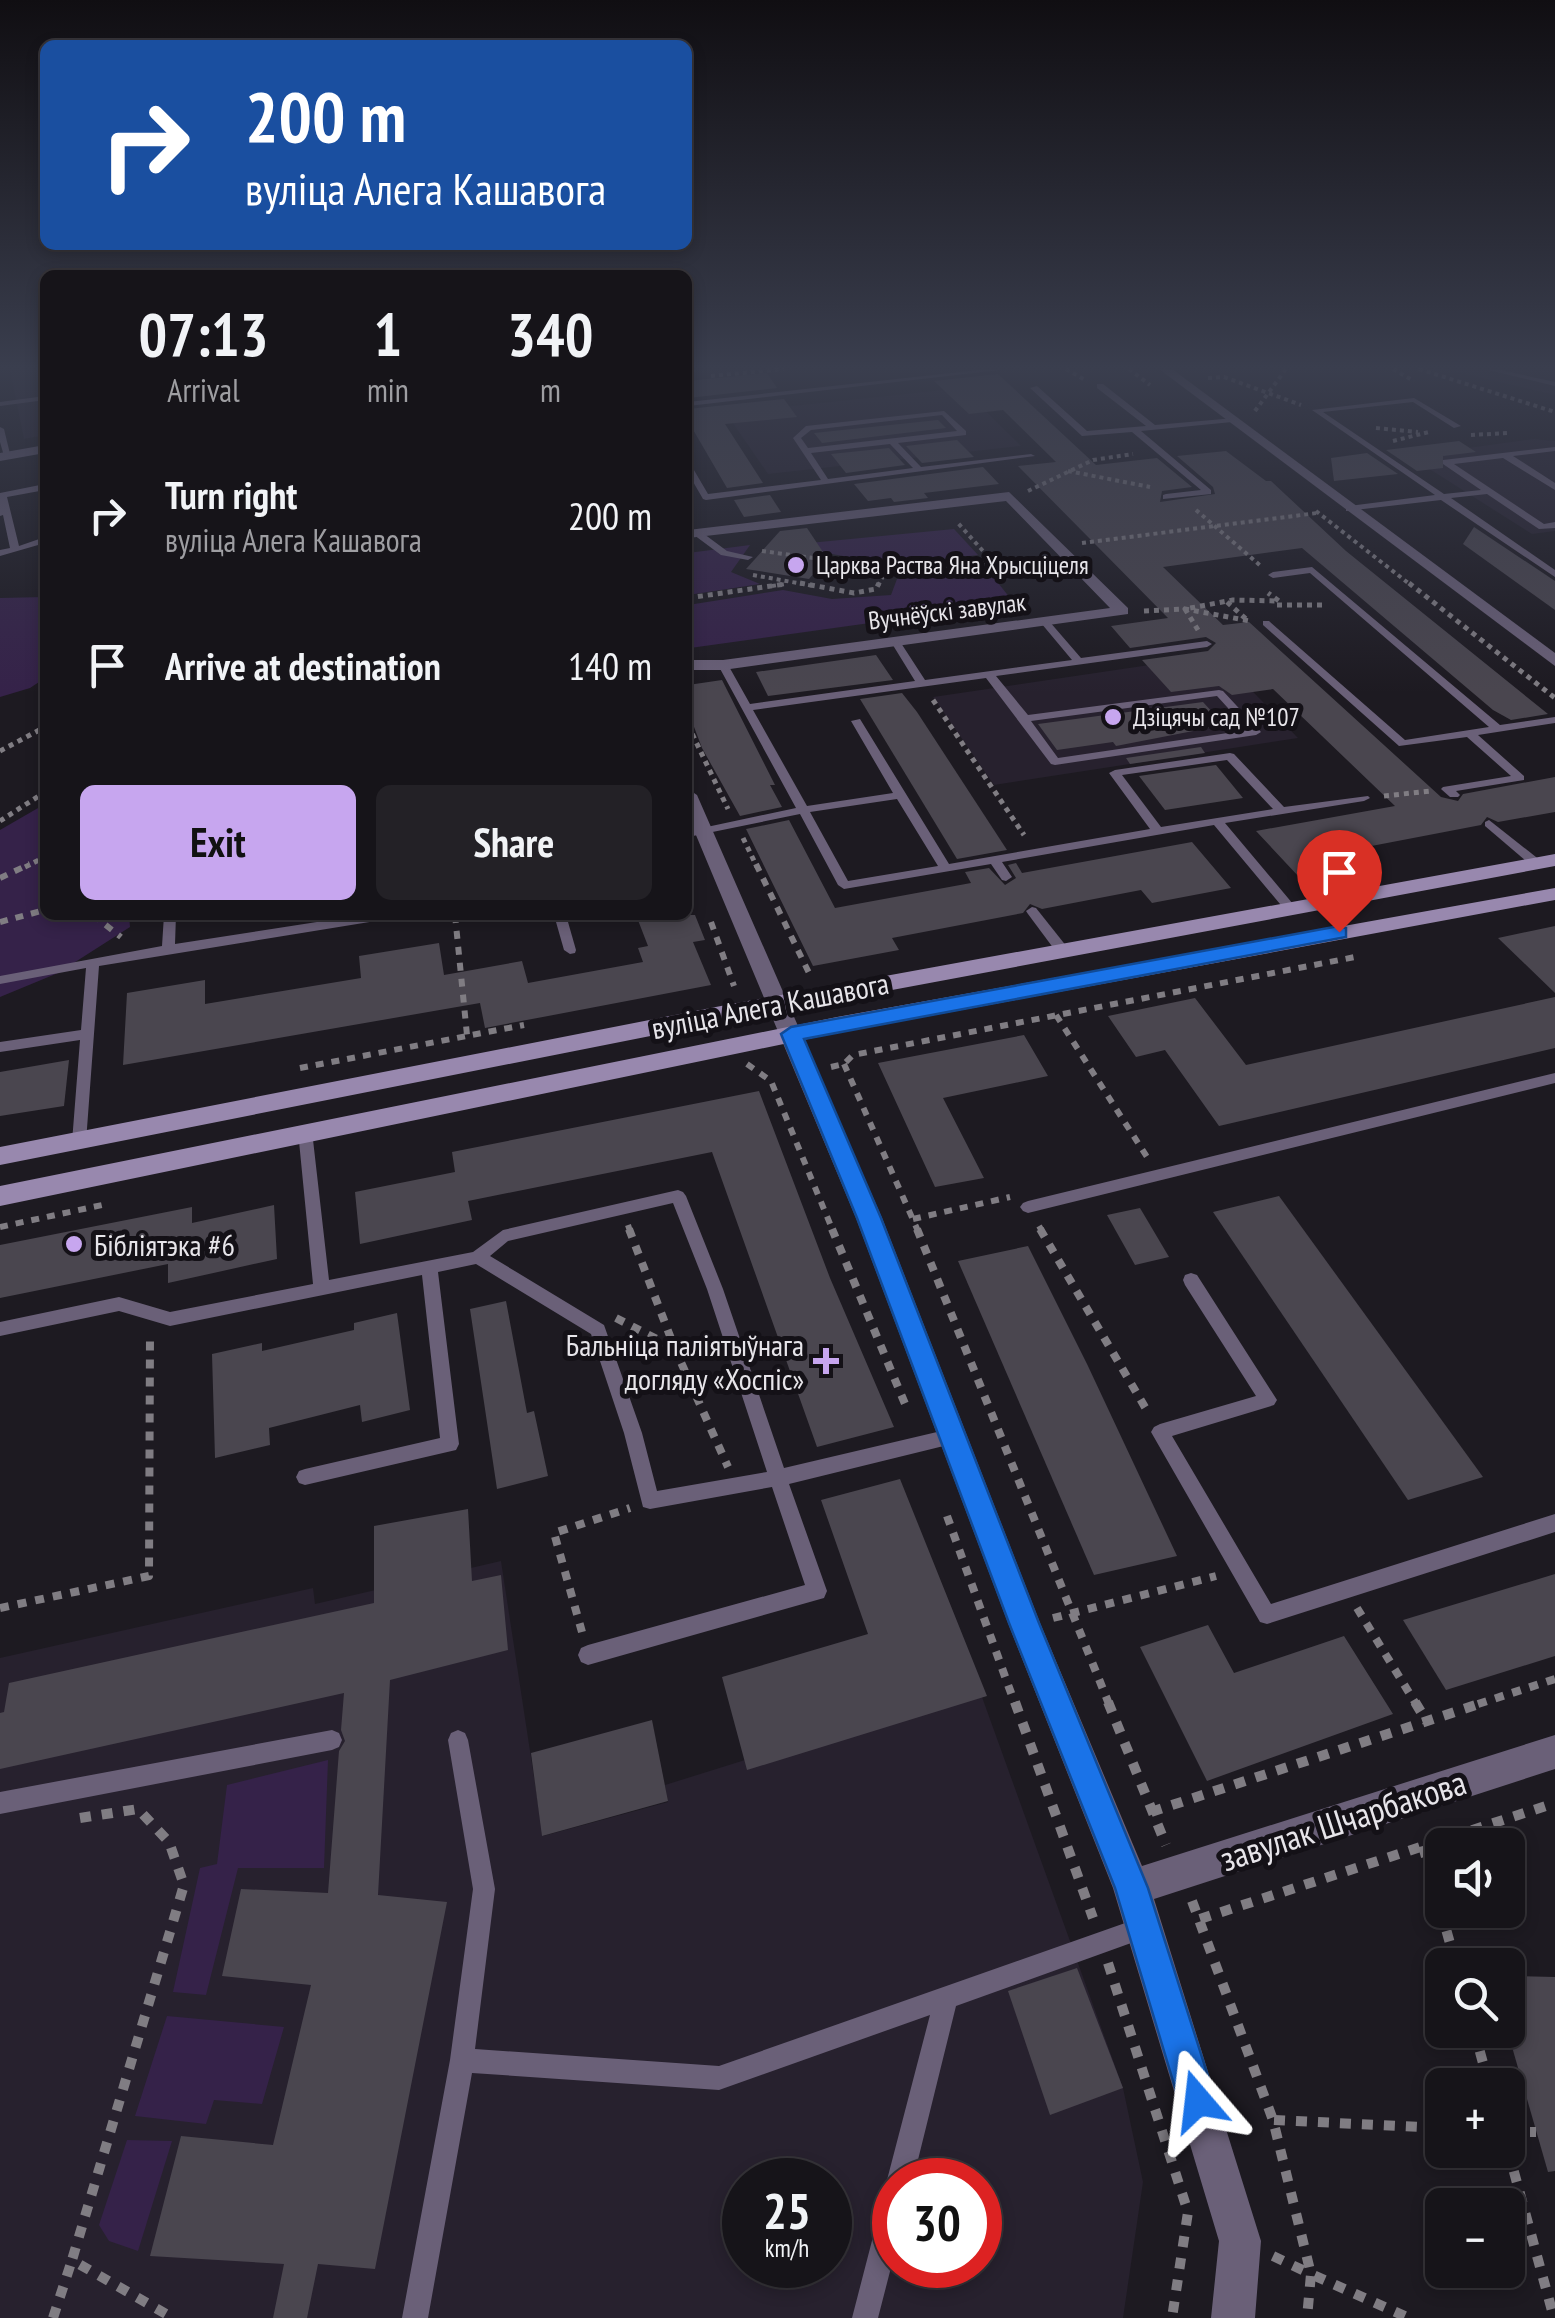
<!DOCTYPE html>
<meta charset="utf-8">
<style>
body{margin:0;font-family:"PT Sans Narrow",sans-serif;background:#232126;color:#f1f3f6;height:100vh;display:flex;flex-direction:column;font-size:38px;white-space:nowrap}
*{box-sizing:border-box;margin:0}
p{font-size:32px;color:#9e9ea2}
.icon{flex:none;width:55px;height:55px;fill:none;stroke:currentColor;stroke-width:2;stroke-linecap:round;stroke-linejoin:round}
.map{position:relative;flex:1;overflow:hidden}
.details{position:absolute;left:40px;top:270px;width:652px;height:650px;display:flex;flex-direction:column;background:#161419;border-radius:15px;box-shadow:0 5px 15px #0003,0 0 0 2px #353338}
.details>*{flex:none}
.guide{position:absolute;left:40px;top:40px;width:652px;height:210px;border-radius:15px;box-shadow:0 5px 15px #0003,0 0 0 2px #353338;background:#1a4fa0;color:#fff;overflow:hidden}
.controls{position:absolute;left:1425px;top:1828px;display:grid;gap:20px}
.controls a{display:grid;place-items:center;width:100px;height:100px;border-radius:15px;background:#161419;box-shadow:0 5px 15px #0003,0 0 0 2px #353338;font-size:50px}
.speed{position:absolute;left:722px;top:2158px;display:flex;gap:20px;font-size:50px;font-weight:700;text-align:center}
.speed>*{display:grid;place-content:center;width:130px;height:130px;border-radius:50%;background:#161419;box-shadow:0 5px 15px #0003,0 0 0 2px #353338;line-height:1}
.speed small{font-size:25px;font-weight:400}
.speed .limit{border:15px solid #d22;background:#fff;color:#111}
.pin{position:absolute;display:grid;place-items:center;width:85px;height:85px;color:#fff;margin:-102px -42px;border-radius:50% 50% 50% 0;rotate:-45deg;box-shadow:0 0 10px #0007}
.pin .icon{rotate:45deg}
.me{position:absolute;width:110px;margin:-55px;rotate:343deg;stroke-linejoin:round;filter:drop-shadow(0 0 8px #0008)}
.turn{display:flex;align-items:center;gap:35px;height:210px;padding:0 40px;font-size:45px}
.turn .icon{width:130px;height:130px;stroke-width:2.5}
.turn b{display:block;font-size:70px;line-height:85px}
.eta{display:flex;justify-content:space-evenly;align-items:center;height:170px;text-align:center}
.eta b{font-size:60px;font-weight:700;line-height:70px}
.button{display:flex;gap:20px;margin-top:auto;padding:20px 40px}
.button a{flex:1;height:115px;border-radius:15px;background:#c7a6ef;color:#111;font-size:40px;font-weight:700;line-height:115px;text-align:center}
.button a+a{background:#232126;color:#f1f3f6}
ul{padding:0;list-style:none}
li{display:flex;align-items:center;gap:30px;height:150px;padding:0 40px}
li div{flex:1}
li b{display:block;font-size:38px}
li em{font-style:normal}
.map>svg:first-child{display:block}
</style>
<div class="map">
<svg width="1555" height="2318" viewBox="0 0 1555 2318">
<rect width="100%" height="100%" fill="#1d1a21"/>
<g fill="#27212e" fill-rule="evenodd">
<polygon points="45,369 45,435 24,439 10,370"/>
<polygon points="1444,369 1555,369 1555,395"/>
<polygon points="962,388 1021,446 768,474 726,413"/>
<polygon points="1534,439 1555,441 1555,531 1532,534 1409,456"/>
<polygon points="1217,655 1298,738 994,785 933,697"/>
<path d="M501 1561 543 1836 668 1802 665 1785 745 1760 982 1697 1123 2088 1143 2182 1123 2318H0V1658L313 1588 315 1604ZM745 2180H830V2265H745ZM895 2180H980V2265H895Z"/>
</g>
<g fill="#352249">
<polygon points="954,529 978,555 894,565 798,548 799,544"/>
<polygon points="750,545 731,572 760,584 688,595 688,553"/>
<polygon points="987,569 1014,603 690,648 688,644 688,605 783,590 832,599 891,595 897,579"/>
<polygon points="45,597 45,678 30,688 0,697 0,598"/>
<polygon points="45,804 45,915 129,915 130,927 58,973 0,997 0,830"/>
<polygon points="328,1760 324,1868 238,1868 206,1995 173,1992 200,1868 217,1864 227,1785"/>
<polygon points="167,2016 284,2027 262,2104 214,2100 206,2124 135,2116"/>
<polygon points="127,2140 172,2141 138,2251 109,2241 99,2225"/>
</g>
<g fill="#4a464f">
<polygon points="767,373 777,388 688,398 688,381"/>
<polygon points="998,374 1096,465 1157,458 1192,487 1162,491 1160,502 1215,494 1213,487 1177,456 1226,451 1266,481 1271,481 1346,551 1548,714 1511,720 1493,710 1302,548 1163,567 1223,625 1249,622 1441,797 1458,801 1463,794 1555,777 1555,812 1498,822 1487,817 1481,825 1361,848 1376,863 1299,877 1256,831 1395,806 1273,689 1232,695 1219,686 1171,692 1142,660 1208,651 1216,643 1206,637 1130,648 1111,626 1168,618 1018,466 1056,462 1003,410 969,414 934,381"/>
<polygon points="784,399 797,417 725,424 763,483 727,488 688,421 688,409"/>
<polygon points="938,420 946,428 822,443 814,433"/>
<polygon points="957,440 974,457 922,463 906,446"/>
<polygon points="1459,441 1476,452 1443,456 1443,468 1417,471 1386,450"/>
<polygon points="889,448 905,465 846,473 831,454"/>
<polygon points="1367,453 1398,474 1334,481 1331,458"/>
<polygon points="983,467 999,484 924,493 928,498 894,502 891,498 868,501 854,484"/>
<polygon points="770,495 781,512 744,517 734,500"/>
<polygon points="1474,527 1555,581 1555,610 1463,544"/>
<polygon points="807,528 827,558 809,579 746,569 780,531"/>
<polygon points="876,655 893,680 768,696 756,672"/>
<polygon points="722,680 775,785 770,785 782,807 740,816 702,748 688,711 688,685"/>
<polygon points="902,693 917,712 1007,850 957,859 860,699"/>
<polygon points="1203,702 1224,725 1116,746 1113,742 1057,750 1038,724"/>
<polygon points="1201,747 1205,753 1130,764 1126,758"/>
<polygon points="1216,765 1243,798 1165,810 1139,776"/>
<polygon points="789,820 835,908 971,883 965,872 989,868 1005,885 1016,878 1008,865 1016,863 1022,873 1192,842 1231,888 1152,903 1141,890 1042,909 1030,904 1023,913 892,938 899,950 813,966 746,829"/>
<polygon points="636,915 695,915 705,940 693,942 711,985 485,1028 480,1003 123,1065 127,993 205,980 205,1004 361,978 359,956 439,943 444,975 522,961 528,983 643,962 638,948 648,946"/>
<polygon points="1555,926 1555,993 1498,938"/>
<polygon points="1555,997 1555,1048 1219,1126 1165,1050 1136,1057 1108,1016 1195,998 1246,1065"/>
<polygon points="1024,1035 1048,1076 943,1098 984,1178 935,1187 878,1063"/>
<polygon points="69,1060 64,1106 0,1116 0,1072"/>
<polygon points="759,1091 830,1278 894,1427 817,1447 712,1152 468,1201 472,1220 360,1244 355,1192 455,1172 452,1152"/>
<polygon points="1279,1196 1483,1477 1408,1500 1213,1212"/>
<polygon points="274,1205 277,1259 168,1283 168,1264 0,1298 0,1245 192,1207 192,1223"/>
<polygon points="1140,1208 1169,1257 1135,1265 1107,1215"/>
<polygon points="1028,1246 1087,1364 1177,1556 1094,1575 958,1261"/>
<polygon points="506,1301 527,1413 534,1411 548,1476 497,1489 470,1309"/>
<polygon points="397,1313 410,1410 362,1422 360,1405 269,1428 270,1445 215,1458 212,1354 262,1343 262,1351 354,1330 354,1323"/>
<polygon points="900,1479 987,1696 747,1770 722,1677 868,1634 821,1500"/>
<polygon points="468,1509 472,1581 501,1575 508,1650 390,1680 378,1895 447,1902 375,2269 318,2264 307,2318 273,2318 284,2264 150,2256 181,2136 273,2145 311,1985 222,1976 241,1889 328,1893 339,1751 345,1741 341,1730 344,1693 0,1769 0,1713 4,1712 9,1683 374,1603 374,1526"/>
<polygon points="1555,1574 1555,1656 1446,1690 1403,1620"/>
<polygon points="1208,1625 1234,1673 1344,1636 1393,1714 1207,1781 1140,1647"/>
<polygon points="652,1720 668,1801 542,1836 531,1753"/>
<polygon points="1077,1968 1123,2088 1050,2115 1008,1991"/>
<polygon points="1508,1976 1555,1977 1555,2171 1548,2172 1508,2033"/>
</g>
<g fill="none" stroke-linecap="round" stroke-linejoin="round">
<g stroke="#807d83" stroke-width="4" stroke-dasharray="4 4" stroke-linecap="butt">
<polyline points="1066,369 1087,381"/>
<polyline points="1129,369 1150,385"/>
<polyline points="1393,369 1414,381"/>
<polyline points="1419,369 1555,412"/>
<polyline points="711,376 784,369"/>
<polyline points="1208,378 1224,377 1301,405"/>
<polyline points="1255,411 1286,369"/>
<polyline points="1376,428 1418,432"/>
<polyline points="1471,435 1509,433"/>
<polyline points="1393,441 1429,432"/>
<polyline points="1068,471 1150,487"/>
<polyline points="1028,491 1093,460 1133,454"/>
<polyline points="1196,510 1262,567"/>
<polyline points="1316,511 1412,586"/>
<polyline points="1082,543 1317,513"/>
<polyline points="762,551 872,566 884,574"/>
<polyline points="753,575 814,586"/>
<polyline points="772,586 785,584"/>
<polyline points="878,586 884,574 992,561 957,522"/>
</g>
<g stroke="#807d83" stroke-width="5" stroke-dasharray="5 5" stroke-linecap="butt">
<polyline points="800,583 854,593 876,589 879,583"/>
<polyline points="1409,583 1555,698"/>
<polyline points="688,598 785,584"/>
<polyline points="1227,602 1246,619"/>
<polyline points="1277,605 1322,605"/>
<polyline points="1144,611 1185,609 1250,621"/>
<polyline points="1198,630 1185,609 1233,600 1279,601 1268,593"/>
<polyline points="933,700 1024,835"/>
<polyline points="688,725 728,809"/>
<polyline points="0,751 45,727"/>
<polyline points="1384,796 1431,791"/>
<polyline points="0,821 45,792"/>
<polyline points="743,838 757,867"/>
<polyline points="25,867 45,857"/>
</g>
<g stroke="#807d83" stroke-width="6" stroke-dasharray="8 8" stroke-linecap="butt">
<polyline points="756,864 810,975"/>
<polyline points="0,878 30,864"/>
<polyline points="93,915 121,937"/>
<polyline points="455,915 467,1035"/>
<polyline points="0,922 45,910"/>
<polyline points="711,922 734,986"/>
<polyline points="1056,1015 1147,1157"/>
<polyline points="747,1064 771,1081 833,1231"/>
<polyline points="844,1064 918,1231"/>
<polyline points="831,1067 844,1064 853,1055 1355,957"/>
<polyline points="300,1068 524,1025"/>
<polyline points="913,1219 1010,1197"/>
<polyline points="628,1225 630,1231"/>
<polyline points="1039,1226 1042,1231"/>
<polyline points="0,1227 102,1205"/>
</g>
<g stroke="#807d83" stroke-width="8" stroke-dasharray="9 9" stroke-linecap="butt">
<polyline points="629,1229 675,1349 728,1467"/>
<polyline points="832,1229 908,1411"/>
<polyline points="917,1229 1109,1704"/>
<polyline points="1040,1229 1149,1414"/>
<polyline points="616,1318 674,1348"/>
<polyline points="947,1516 1015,1704"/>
<polyline points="0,1608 149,1576 150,1335"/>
<polyline points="1357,1608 1416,1704"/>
<polyline points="1053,1618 1216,1576"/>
<polyline points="582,1632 554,1533 630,1508"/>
<polyline points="1478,1704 1555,1679"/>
</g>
<g stroke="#807d83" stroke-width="10" stroke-dasharray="11 11" stroke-linecap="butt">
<polyline points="1015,1702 1093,1918"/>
<polyline points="1108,1702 1166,1845"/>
<polyline points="1415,1702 1427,1722"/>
<polyline points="1151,1812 1485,1702"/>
<polyline points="80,1818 138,1809 169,1842 184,1885 72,2260 173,2318"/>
<polyline points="1423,1846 1456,1965"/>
<polyline points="1192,1901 1273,2120 1311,2274 1409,2318"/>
<polyline points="1200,1919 1555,1803"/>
<polyline points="1108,1963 1188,2212 1172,2318"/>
<polyline points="1474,2030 1489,2085"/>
<polyline points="1274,2120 1442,2128"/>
<polyline points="1508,2132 1536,2132"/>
<polyline points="1508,2150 1554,2318"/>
<polyline points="1273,2256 1311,2274 1307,2318"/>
<polyline points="53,2318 72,2260"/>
</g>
<g fill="#6a6078" fill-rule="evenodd">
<polygon points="988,369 1008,369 688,406 688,402"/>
<polygon points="1484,369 1496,369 1555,382 1555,386"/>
<polygon points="1097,384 1103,384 1155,425 1235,418 1232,422 1141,431 1211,490 1211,494 1163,499 1163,495 1166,494 1201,490 1132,432 1082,436 1030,388 1037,386 1087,431 1146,426 1097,388"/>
<polygon points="45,396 45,400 0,406 0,402"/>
<polygon points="1414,398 1461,426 1454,428 1413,402 1323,412 1444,494 1481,490 1443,464 1443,460 1555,447 1555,451 1513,456 1555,483 1555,490 1503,458 1454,464 1544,524 1555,522 1555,528 1539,529 1487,494 1451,498 1555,570 1555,577 1441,500 1346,511 1346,507 1349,506 1435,495 1312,410"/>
<path d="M944 411 966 431V435L898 443 921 467 1031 454 1035 456 706 500 703 499 688 473V465H691L708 494 821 480 793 438 806 426ZM942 415 957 431 808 448 801 438 811 430ZM890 444 913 468 828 479 811 453Z"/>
<polygon points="0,427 4,429 11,458 4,456 0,442"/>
<polygon points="45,484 45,490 7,497 19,546 45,537 45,543 0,556 0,550 10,548 3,515 0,516 0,493"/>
<polygon points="694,531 700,531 727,551 753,557 748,560 721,555 694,535"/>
<polygon points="1312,567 1500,725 1555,717 1555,723 1478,735 1524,776 1524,780 1456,791 1460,795 1458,797 1450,797 1441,789 1443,787 1511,776 1467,737 1399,746 1263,625 1263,621 1269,621 1405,740 1489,727 1310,573 1273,578 1268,575 1273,572"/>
<path d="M1046 620 1049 621 1081 658 1207 641 1212 644 1207 647 996 676 1028 715 1219 690 1223 691 1261 732 1256 735 1055 765 1051 764 986 678 753 710 807 806 893 793 851 721 860 719 949 864 1150 829 1109 773 1115 770 1230 753 1234 754 1284 807 1368 796 1370 798 1364 801 1225 823 1293 904V910H1285L1214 825 1002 862 1012 877 1006 881 1002 880 991 864 844 889 838 885 800 814 688 837V831L796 808 718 665 719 663H727L750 704 915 681 891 642 896 639 899 640 925 680 1072 660 1041 623ZM1217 696 1248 730 1058 758 1031 721ZM1227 760 1273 809 1161 827 1122 775ZM897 799 938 866 848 881 810 812Z"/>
<polygon points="1489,820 1541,861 1541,867 1533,867 1485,826 1485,822"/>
<polygon points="1032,907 1036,908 1067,947 1068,950 1067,953 1057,953 1028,914 1026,911"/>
<polygon points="164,915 176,915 175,944 362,915 394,915 388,919 99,966 86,1142 84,1146 74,1146 72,1142 80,1040 0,1052 0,1042 81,1030 86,968 0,984 0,976 162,946"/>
<polygon points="554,915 566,915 576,950 575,953 570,954 564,950"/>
<polygon points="1555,1073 1555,1083 1028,1213 1023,1211 1020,1207 1023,1203 1028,1201"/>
<path d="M305 1126 312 1131 329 1280 473 1252 503 1230 678 1190 683 1192 686 1196 723 1289 784 1468 954 1428 960 1430 963 1436 960 1442 789 1484 827 1591 824 1598 588 1665 581 1662 578 1655 581 1648 588 1645 805 1585 772 1487 650 1509 643 1507 624 1433 591 1334 476 1264 438 1272 459 1444 456 1450 305 1485 299 1483 296 1477 299 1471 305 1469 440 1438 422 1275 170 1326 119 1311 0 1336V1322L119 1297 170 1312 313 1284 298 1131ZM673 1203 707 1289 767 1472 657 1491 642 1433 604 1325 490 1256 508 1241Z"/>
<polygon points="1191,1273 1197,1275 1277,1400 1274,1405 1268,1407 1172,1436 1271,1604 1555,1514 1555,1532 1267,1624 1260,1622 1151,1432 1154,1427 1160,1424 1256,1396 1185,1285 1183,1280 1185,1275"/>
<polygon points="332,1730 339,1733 342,1740 339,1747 332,1750 0,1814 0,1792"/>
<polygon points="458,1730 465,1733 468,1740 495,1889 475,2049 719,2066 1145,1916 1153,1919 1156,1927 1153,1935 1145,1938 956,2006 913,2180 895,2180 895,2252 878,2318 852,2318 882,2202 886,2193 894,2190 887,2180 930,2015 719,2090 472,2073 428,2318 402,2318 450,2060 473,1889 448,1740 451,1733"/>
</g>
<g fill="#6a6078" fill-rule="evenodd">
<polygon points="1159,369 1172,369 1555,653 1555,666"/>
<polygon points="1009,492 1128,608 1128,614 723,670 688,670 688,660 723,660 1110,608 1006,501 688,538 688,530"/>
<polygon points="688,789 697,795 882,1218 1040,1623 1142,1866 1555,1735 1555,1769 1154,1899 1261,2241 1255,2318 1211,2318 1219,2241 1113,1888 1008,1623 856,1218 688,816"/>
</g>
<g fill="#6a6078" fill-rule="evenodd">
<polygon points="688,369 699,369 688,373"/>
<polygon points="45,445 45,453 0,461 0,453"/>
</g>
<g fill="#9888ae" fill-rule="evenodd">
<polygon points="1555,854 1555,866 726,1021 0,1165 0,1147 726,1005"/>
<polygon points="1555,888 1555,900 837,1033 0,1206 0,1186 837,1017"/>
</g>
</g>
<linearGradient id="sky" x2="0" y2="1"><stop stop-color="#100e12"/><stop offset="0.53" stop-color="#3a3e4e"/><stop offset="1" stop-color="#3a3e4e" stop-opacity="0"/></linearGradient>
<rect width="1555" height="693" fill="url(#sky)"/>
<polygon fill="#1a73e8" stroke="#114b97" stroke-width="2.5" points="1339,926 1346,928 1346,937 804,1039 881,1218 1039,1623 1148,1888 1216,2101 1211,2114 1198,2120 1184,2114 1179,2101 1115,1888 1009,1623 857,1218 781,1034 791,1027"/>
<g fill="#c7a6ef" stroke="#141117" stroke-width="4">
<circle cx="796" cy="565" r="10"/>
<circle cx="1113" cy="717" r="10"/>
<circle cx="74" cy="1244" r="10"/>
<path d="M821 1346h10v10h10v10h-10v10h-10v-10h-10v-10h10z"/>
</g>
<g text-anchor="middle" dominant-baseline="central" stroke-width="10" stroke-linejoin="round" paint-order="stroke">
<g font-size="25" fill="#e7e5ea" stroke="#141117" text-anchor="start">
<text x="816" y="565">Царква Раства Яна Хрысціцеля</text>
<text x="1133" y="717">Дзіцячы сад №107</text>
</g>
<g font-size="25" fill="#e7e5ea" stroke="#141117">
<text transform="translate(947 611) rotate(-7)">Вучнёўскі завулак</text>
</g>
<g font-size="30" fill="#e7e5ea" stroke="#141117">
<text transform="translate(770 1005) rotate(-11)">вуліца Алега Кашавога</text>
</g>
<g font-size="30" fill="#e7e5ea" stroke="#141117" text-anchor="start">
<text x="94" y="1244">Бібліятэка #6</text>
<text x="804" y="1344" text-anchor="end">Бальніца паліятыўнага<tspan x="804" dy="34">догляду «Хоспіс»</tspan></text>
</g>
<g font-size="35" fill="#e7e5ea" stroke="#141117">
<text transform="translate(1343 1820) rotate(-18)">завулак Шчарбакова</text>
</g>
</g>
</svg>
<div class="controls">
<a><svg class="icon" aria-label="sound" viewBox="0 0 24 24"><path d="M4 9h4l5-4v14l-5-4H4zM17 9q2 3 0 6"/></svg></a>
<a><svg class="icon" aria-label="search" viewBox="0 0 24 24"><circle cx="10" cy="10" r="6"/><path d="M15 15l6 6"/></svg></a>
<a>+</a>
<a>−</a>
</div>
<div class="speed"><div>25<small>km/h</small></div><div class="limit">30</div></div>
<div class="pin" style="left:1339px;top:932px;background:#d93025"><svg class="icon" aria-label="arrive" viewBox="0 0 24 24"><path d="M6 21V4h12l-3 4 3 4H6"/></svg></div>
<svg class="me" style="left:1198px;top:2101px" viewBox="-20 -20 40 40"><path d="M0-17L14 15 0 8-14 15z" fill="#1a73e8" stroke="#fff" stroke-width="4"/></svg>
<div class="guide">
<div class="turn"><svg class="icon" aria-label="right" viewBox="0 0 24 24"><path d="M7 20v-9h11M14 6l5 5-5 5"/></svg><div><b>200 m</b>вуліца Алега Кашавога</div></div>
</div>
<section class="details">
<div class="eta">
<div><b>07:13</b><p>Arrival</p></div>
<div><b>1</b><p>min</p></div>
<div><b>340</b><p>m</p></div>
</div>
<ul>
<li><svg class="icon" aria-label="right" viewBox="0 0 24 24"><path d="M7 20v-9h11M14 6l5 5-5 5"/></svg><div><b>Turn right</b><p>вуліца Алега Кашавога</p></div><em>200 m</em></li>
<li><svg class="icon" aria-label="arrive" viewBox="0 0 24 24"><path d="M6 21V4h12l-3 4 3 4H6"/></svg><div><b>Arrive at destination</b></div><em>140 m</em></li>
</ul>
<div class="button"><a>Exit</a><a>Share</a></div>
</section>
</div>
